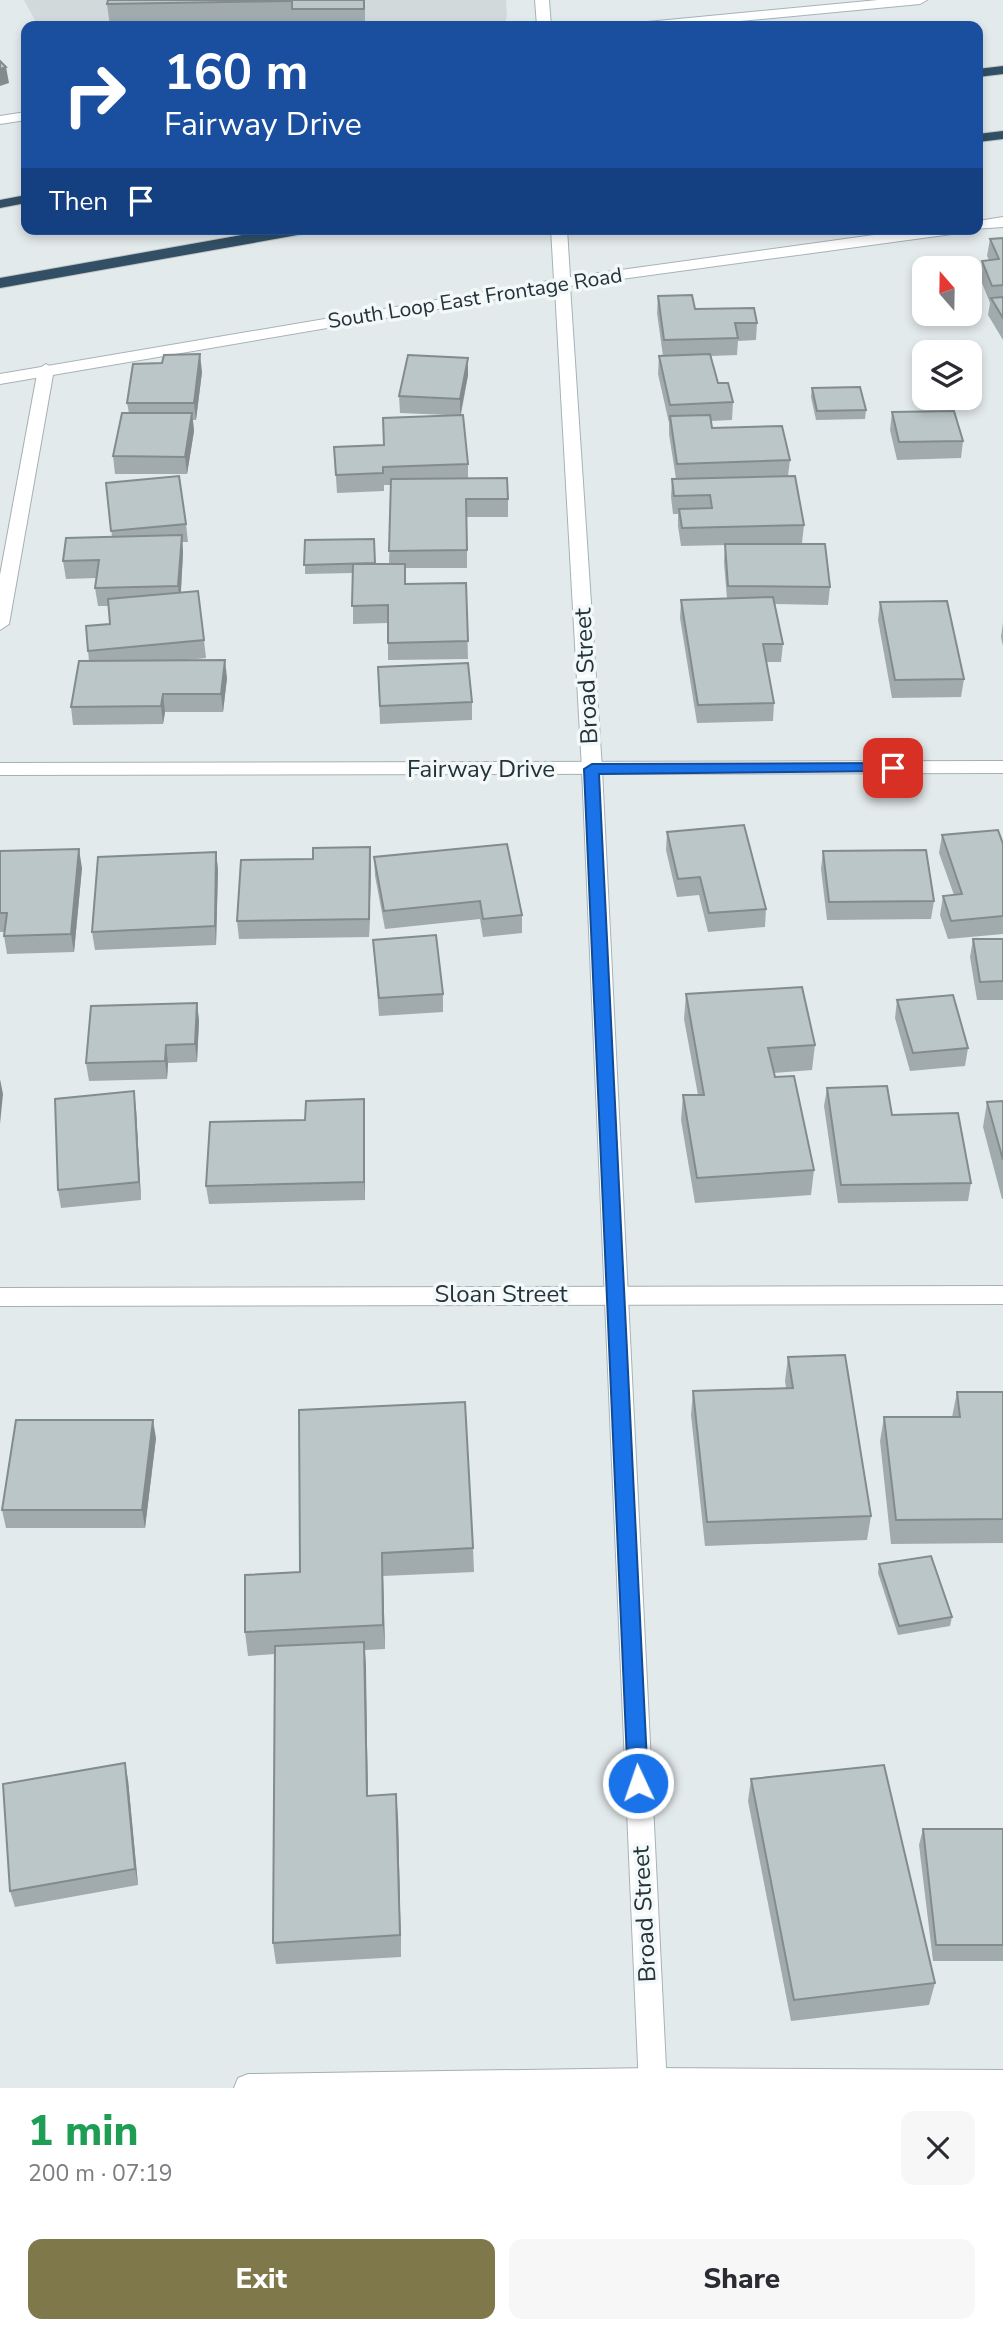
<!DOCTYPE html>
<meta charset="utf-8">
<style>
body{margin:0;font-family:"Nunito Sans",sans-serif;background:#f7f7f7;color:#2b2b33;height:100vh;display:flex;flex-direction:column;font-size:26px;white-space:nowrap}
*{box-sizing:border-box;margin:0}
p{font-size:23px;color:#7c7c81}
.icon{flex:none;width:38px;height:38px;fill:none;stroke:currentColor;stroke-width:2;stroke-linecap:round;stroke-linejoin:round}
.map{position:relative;height:2088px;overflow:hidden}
.details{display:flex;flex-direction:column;background:#fff;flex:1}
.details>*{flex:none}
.guide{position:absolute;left:21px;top:21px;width:962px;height:214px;border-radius:14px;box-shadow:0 4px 10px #0003;background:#1a4fa0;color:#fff;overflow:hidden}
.needle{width:46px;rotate:340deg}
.controls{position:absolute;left:912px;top:256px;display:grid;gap:14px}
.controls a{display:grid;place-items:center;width:70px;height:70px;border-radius:14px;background:#fff;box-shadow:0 4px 10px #0003;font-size:35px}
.pin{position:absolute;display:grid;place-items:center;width:60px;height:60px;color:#fff;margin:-30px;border-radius:14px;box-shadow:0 4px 10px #0006}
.me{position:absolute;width:77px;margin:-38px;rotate:357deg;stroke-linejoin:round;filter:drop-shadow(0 0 5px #0008)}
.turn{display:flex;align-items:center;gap:24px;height:147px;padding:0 28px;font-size:32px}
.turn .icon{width:91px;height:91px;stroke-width:2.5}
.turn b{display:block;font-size:49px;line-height:60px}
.then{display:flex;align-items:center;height:66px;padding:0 28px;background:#0003;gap:14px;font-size:26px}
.round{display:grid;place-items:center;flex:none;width:74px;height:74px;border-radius:14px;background:#f7f7f7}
.overview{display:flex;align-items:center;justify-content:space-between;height:119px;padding:0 28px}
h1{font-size:42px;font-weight:800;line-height:52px;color:#1e9e55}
.primary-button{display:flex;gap:14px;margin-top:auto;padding:14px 28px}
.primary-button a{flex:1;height:80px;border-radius:14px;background:#7f784a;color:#fff;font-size:28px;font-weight:800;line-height:80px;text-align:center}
.primary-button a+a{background:#f7f7f7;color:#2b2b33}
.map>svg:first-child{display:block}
</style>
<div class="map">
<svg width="1003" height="2088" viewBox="0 0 1003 2088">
<rect width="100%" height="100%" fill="#e3eaeb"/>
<polygon fill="#d1d9db" points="24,0 506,0 507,16 504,26 38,26"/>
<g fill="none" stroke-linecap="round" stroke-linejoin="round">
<defs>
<g id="street">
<polygon points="46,364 54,369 9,624 0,630 0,575 38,369"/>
<polygon points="1003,761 1003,773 0,775 0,763"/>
<polygon points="1003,1286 1003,1304 0,1306 0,1288"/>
<polygon points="652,2068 1003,2070 1003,2088 234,2088 238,2078 248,2074"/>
</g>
<g id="secondary">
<polygon points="535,0 549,0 551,26 537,26"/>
<polygon points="878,0 927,0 920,4 687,26 640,26 647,22"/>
<polygon points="26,112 26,120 0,124 0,116"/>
<polygon points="1003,217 1003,227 973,229 978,229 978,221"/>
<polygon points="551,229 567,229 570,277 917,229 959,229 952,234 570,286 602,769 667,2088 639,2088 582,769 555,289 0,384 0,374 554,280"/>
</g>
<g id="highway">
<polygon points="1003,66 1003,74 978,77 978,69"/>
<polygon points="1003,131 1003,139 978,142 978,134"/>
<polygon points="26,195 26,203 0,208 0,200"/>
<polygon points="276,229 310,229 303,234 0,288 0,278"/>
</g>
</defs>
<use href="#street" stroke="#a6afb3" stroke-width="2"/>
<use href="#secondary" stroke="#a5b3b9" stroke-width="2"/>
<use href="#highway" stroke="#c2c6c8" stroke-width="2"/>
<use href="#street" fill="#fff" fill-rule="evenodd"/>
<use href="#secondary" fill="#fff" fill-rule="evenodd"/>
<use href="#highway" fill="#324f65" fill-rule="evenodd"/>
</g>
<g fill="#a1aaad">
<polygon points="365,0 365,25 292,26 292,23 110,26 107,4"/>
<polygon points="1003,238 1003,340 988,315 990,303 980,278 982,261 989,260 987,256 990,239"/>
<polygon points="658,296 695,309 757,323 756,340 738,341 737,355 711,356 718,383 733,402 732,420 711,421 712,428 790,460 788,476 804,525 802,543 744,544 830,587 828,605 775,604 783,644 781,662 766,662 774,703 773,721 697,723 680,618 681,600 727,599 724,562 725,545 681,546 678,526 678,514 673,514 671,497 672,479 676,479 669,434 669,423 658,374 659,356 663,356 657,313"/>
<polygon points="202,372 196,420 193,420 194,431 187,474 115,474 113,456 129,413 127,403"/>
<polygon points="468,375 461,415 468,464 468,479 508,499 508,517 467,517 467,568 405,568 405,584 466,583 468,659 388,660 388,623 353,624 353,573 305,574 305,540 375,564 389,564 391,485 384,485 384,491 337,493 334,447 384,445 448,415 400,413 399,396"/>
<polygon points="812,388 866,410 865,419 816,420 811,397"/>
<polygon points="892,412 963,441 961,458 897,460 890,430"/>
<polygon points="106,483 186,524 188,542 182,542 183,553 181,592 204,640 206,658 177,661 227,678 223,712 165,712 163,724 73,725 71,707 89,661 88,651 110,624 109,606 98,606 95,588 97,578 66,579 63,561 112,537"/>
<polygon points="880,602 964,679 961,697 892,698 878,620"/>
<polygon points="1003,622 1003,646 1001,637"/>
<polygon points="378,667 472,702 472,720 380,724"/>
<polygon points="667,832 766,909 765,927 708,932 699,895 677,897 666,850"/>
<polygon points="942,835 1003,844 1003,934 948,939 940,915 943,896 954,895 939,853"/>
<polygon points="0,851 82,868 74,952 7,954 4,936 5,932 0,932"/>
<polygon points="823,851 934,901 931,919 827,920 821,869"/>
<polygon points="216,852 218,870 216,945 95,950 92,932"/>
<polygon points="374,857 522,915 522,933 483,937 480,919 385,929 375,876"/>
<polygon points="371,865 369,937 239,939 237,921"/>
<polygon points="973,939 1003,939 1003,1000 977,1000 970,957"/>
<polygon points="373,940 443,994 443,1012 379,1016"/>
<polygon points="686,994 815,1045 812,1070 774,1073 814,1170 811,1195 695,1203 681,1120 683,1095 698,1095 684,1019"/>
<polygon points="897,1000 968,1048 965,1066 910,1071 895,1018"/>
<polygon points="197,1003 199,1021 197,1062 168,1063 167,1079 89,1081 86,1063"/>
<polygon points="827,1088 892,1115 971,1183 968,1201 838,1203 824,1106"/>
<polygon points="364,1099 365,1200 209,1204 206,1186 305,1120"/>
<polygon points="1003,1101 1003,1199 1002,1199 983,1127 987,1102"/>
<polygon points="136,1109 141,1200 61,1208 58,1190"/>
<polygon points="788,1357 871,1516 867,1540 705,1546 691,1415 693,1391 786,1388 785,1381"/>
<polygon points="957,1392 1003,1392 1003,1543 891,1544 880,1441 884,1417 952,1417"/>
<polygon points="299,1410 473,1548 474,1572 383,1576 385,1649 365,1650 368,1796 398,1817 401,1957 276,1964 273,1943 275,1654 248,1656 245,1632 300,1572"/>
<polygon points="156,1438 145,1528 6,1528 2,1510"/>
<polygon points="879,1564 952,1617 950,1626 898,1635 878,1573"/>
<polygon points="751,1779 935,1983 929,2005 791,2021 748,1801"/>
<polygon points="128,1780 138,1885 15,1907 10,1891"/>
<polygon points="923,1829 1003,1829 1003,1961 933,1961 919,1845"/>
</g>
<g fill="#838b8d">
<polygon points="6,67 9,83 0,86 0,69"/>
<polygon points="200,354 202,372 196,420 194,403"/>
<polygon points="468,358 468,375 460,416 460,399"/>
<polygon points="192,413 194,431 187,474 185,457"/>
<polygon points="182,535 183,553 180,604 178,586"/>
<polygon points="225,660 227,678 223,712 221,694"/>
<polygon points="163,694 165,712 163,724 161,706"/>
<polygon points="370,847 371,865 369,937 369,919"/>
<polygon points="79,849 82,868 74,952 71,934"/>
<polygon points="216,852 218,870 216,945 215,926"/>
<polygon points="197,1003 199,1021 197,1062 195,1044"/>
<polygon points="166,1045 168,1063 167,1079 165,1061"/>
<polygon points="0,1079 3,1094 0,1124"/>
<polygon points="134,1091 136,1109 141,1200 139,1182"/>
<polygon points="364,1099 365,1117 365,1200 364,1182"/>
<polygon points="153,1420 156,1438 145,1528 142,1510"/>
<polygon points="382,1553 383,1576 385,1649 383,1625"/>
<polygon points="364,1642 366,1666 368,1818 367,1796"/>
<polygon points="125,1763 128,1780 138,1885 135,1869"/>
<polygon points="396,1794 398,1817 401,1957 400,1935"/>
</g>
<g fill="#bbc6c9" stroke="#838b8d" stroke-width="2">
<polygon points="108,0 291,0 291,1 107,4"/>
<rect x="292" y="0" width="72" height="9"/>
<polygon points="0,61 6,67 0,69"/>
<polygon points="1003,238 1003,285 992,286 982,261 999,259 990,239"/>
<polygon points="692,295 695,309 754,308 757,323 735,323 738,338 664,340 658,296"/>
<polygon points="1003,297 1003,318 991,298"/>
<polygon points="200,354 194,403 127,403 133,364 162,363 164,355"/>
<polygon points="710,354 718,383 728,383 733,402 670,405 659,356"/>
<polygon points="408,355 468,358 460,399 399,396"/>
<polygon points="860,387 866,410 817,411 812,388"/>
<polygon points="954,411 963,441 899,442 892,412"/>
<polygon points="122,413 192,413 185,457 113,456"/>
<polygon points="463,415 468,464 383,467 383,473 336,475 334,447 384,445 383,418"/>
<polygon points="710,415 712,428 782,426 790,460 677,464 670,416"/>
<polygon points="179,476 186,524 111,531 106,483"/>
<polygon points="795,476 804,525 682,528 679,509 712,508 710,495 674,496 672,479"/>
<polygon points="507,478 508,499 466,499 467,550 389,551 391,479"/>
<polygon points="182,535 178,586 95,588 99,560 63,561 66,538"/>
<polygon points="374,539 375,563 304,565 305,540"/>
<polygon points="725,544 825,544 830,587 728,586"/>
<polygon points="353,564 405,564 405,584 466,583 468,641 388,643 388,605 352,606"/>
<polygon points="198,591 204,640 88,651 86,626 110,624 108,599"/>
<polygon points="773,597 783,644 763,644 774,703 698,705 681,600"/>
<polygon points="947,601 964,679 895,680 880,602"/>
<polygon points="225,660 221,694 163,694 161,706 71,707 79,661"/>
<polygon points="468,663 472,702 380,706 378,667"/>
<polygon points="744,825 766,909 709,913 700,877 678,879 667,832"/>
<polygon points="998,830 1003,844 1003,916 951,921 943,896 962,894 942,835"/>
<polygon points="507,844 522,915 483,919 480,901 384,911 374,857"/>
<polygon points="370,847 369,919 237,921 241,860 313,859 313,848"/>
<polygon points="79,849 71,934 4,936 7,913 0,913 0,851"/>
<polygon points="926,850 934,901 829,902 823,851"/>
<polygon points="216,852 215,926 92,932 98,857"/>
<polygon points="436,935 443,994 379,998 373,940"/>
<polygon points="973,939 1003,939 1003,981 980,982"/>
<polygon points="802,987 815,1045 768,1048 775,1077 794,1076 814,1170 697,1178 683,1095 704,1095 686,994"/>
<polygon points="953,995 968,1048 913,1053 897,1000"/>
<polygon points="197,1003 195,1044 166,1045 165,1061 86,1063 91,1006"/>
<polygon points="887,1086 892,1115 958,1113 971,1183 841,1185 827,1088"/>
<polygon points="134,1091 139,1182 58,1190 55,1099"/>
<polygon points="364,1099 364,1182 206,1186 210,1122 305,1120 306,1101"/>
<polygon points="1003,1101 1003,1160 987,1102"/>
<polygon points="845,1355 871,1516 707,1522 693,1391 793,1388 788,1357"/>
<polygon points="957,1392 1003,1392 1003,1519 896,1520 884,1417 960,1417"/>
<polygon points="465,1402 473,1548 382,1553 383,1625 245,1632 245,1575 300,1572 299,1410"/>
<polygon points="16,1420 153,1420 142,1510 2,1510"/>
<polygon points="931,1556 952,1617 899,1626 879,1564"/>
<polygon points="364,1642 367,1796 396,1794 400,1935 273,1943 275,1646"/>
<polygon points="125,1763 135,1869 10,1891 3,1784"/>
<polygon points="884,1765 935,1983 794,2000 751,1779"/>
<polygon points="923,1829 1003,1829 1003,1945 936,1945"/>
</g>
<polygon fill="#1a73e8" stroke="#114b97" stroke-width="2" points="893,763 901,768 898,771 599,774 648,1783 645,1789 638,1792 631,1789 628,1783 584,769 592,764"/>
<g text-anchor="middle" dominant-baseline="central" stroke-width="7" stroke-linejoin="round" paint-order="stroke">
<g font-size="21" fill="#24333b" stroke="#f3f8f8">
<text transform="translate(475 298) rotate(-9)">South Loop East Frontage Road</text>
</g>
<g font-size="24" fill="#24333b" stroke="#f3f8f8">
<text transform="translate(586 676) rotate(-93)">Broad Street</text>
<text x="481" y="769">Fairway Drive</text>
<text x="501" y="1294">Sloan Street</text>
<text transform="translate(644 1914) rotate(-93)">Broad Street</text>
</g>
</g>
</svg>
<div class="controls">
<a><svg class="needle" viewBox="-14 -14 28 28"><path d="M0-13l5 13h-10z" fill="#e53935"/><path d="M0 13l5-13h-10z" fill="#7c7c81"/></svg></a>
<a><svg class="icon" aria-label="layers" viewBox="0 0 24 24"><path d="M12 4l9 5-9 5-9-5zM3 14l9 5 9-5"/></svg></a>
</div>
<div class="pin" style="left:893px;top:768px;background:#d93025"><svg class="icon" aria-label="arrive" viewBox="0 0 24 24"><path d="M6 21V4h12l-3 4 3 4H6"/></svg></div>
<svg class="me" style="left:638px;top:1783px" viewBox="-20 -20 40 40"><circle r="17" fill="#1a73e8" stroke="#fff" stroke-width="3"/><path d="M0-11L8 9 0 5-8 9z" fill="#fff"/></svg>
<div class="guide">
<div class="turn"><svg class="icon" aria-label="right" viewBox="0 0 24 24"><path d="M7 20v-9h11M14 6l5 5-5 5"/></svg><div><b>160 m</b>Fairway Drive</div></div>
<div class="then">Then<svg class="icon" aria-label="arrive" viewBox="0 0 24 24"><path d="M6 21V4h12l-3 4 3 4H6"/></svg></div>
</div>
</div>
<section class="details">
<div class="overview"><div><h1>1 min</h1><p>200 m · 07:19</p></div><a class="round"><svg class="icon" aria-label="close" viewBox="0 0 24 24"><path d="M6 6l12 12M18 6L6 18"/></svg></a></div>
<div class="primary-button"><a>Exit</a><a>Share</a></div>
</section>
